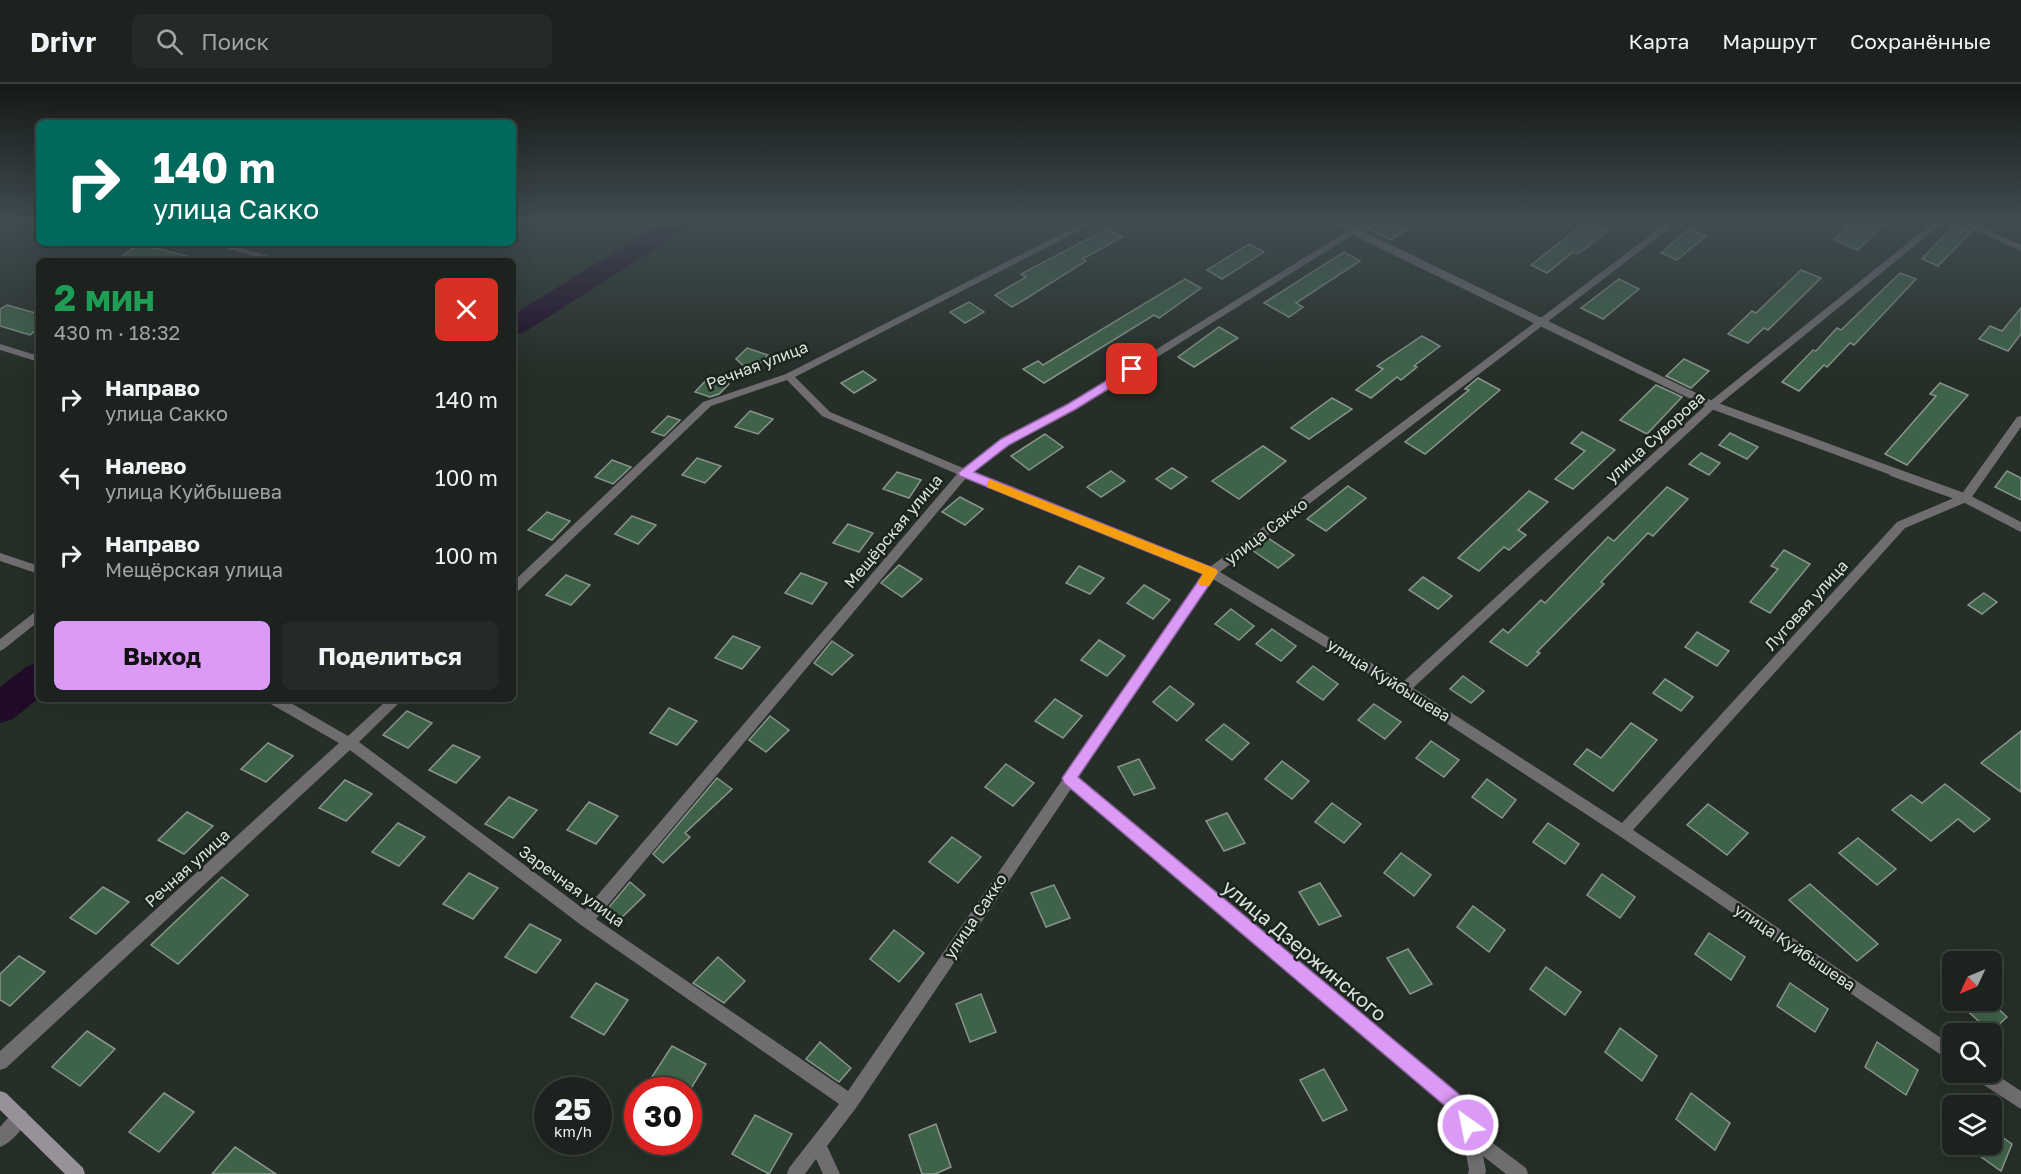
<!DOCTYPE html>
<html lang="ru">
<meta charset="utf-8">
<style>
body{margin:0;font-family:"Golos Text",sans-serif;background:#252a26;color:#f1f3f6;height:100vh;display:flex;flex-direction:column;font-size:22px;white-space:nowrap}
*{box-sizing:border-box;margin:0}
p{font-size:20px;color:#a0a4a4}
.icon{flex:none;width:33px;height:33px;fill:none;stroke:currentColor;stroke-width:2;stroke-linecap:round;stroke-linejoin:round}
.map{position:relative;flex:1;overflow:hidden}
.sheet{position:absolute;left:36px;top:174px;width:480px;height:444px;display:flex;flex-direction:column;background:#1c221d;border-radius:9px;box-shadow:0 6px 24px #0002,0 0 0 2px #3a3f3b}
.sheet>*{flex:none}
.hud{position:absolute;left:36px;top:36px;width:480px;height:126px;border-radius:9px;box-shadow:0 6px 24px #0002,0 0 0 2px #3a3f3b;background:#00695c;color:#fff;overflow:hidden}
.needle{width:39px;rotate:226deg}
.controls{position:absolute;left:1942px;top:867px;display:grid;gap:12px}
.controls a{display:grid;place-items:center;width:60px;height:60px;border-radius:9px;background:#1c221d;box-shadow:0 6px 24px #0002,0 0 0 2px #3a3f3b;font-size:30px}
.speed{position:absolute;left:534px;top:993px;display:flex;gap:12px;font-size:30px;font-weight:700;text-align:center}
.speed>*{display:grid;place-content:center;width:78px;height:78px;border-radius:50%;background:#1c221d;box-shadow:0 6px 24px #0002,0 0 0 2px #3a3f3b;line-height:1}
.speed small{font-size:15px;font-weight:400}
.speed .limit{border:9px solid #d22;background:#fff;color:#111}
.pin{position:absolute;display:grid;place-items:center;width:51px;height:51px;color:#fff;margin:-26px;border-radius:12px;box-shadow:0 3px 9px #0006}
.me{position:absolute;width:66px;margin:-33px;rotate:327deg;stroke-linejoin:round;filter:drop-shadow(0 0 4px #0008)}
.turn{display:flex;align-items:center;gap:21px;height:126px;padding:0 18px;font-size:27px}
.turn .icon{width:78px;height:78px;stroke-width:2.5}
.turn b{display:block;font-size:42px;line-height:51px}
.round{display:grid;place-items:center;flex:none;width:63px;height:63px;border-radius:9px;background:#252a26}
.head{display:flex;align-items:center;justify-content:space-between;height:102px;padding:0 18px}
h1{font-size:36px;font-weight:700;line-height:45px;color:#1e9e55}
.cta{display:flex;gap:12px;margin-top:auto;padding:12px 18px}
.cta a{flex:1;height:69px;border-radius:9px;background:#da9af6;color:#111;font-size:24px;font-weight:700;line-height:69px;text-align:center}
.cta a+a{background:#252a26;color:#f1f3f6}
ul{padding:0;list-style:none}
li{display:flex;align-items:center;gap:18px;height:78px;padding:0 18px}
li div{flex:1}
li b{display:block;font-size:22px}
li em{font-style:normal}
header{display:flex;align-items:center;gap:36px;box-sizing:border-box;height:84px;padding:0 30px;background:#1c221d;border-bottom:2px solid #3a3f3b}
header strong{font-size:28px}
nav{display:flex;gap:33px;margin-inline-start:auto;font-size:21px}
.search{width:420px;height:54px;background:#252a26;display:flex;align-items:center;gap:15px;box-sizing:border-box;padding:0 21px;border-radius:9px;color:#a0a4a4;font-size:22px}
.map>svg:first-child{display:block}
</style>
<header>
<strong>Drivr</strong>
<div class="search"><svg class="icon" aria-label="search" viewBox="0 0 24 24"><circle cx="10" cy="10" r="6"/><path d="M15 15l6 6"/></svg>Поиск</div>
<nav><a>Карта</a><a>Маршрут</a><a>Сохранённые</a></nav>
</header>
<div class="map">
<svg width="2021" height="1090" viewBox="0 0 2021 1090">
<rect width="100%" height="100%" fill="#252e27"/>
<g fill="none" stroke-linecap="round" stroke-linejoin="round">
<g fill="#200c28" fill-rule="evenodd">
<polygon points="663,138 693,138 690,143 523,249 513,251 513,231"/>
<polygon points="39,578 39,614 13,635 0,639 0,603 26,583"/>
</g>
</g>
<g fill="#3f6349" stroke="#89948c" stroke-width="1.5">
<polygon points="1375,138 1390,138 1406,146 1391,156 1367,144"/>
<polygon points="1586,138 1593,138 1609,146 1578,170 1573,168 1547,189 1531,181"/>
<polygon points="1852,138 1886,138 1858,166 1834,156"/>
<polygon points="1954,141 1971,148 1938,182 1922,175"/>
<polygon points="1107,145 1122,153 1083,175 1086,177 1027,214 1012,223 995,211 1026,193 1021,190"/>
<polygon points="1689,145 1706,152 1677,176 1661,169"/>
<polygon points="140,160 186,172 185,177 114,177"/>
<polygon points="1249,160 1264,168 1222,195 1207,186"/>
<polygon points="1344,168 1360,177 1296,219 1303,223 1289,233 1264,219"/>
<polygon points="1801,186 1821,194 1768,246 1764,244 1748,259 1728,250 1752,227 1756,229"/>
<polygon points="1900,189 1916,195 1854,261 1850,259 1827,283 1824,281 1799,307 1782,298 1813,266 1816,267 1837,244 1841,246"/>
<polygon points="1185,195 1201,204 1159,234 1154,231 1044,299 1023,285 1038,277 1043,281"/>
<polygon points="1619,195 1639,205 1603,235 1581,224"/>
<polygon points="969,218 984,228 965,239 950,228"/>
<polygon points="7,221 39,230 39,244 30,251 0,242 0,225"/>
<polygon points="2021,224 2021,250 2008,267 1979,255 1990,242 2002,247"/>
<polygon points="1219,243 1238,254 1194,283 1178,273"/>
<polygon points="1422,252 1440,262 1414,282 1417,283 1401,296 1397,293 1371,314 1356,306 1383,285 1377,282"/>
<polygon points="747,264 768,271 755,285 744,282 736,275"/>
<polygon points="1684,275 1709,287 1691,304 1666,292"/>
<polygon points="863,287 876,296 854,309 841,299"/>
<polygon points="709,293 729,300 719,310 710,313 695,308"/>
<polygon points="1478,294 1500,306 1425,370 1405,358 1469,306 1465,305"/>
<polygon points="1940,299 1968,311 1907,381 1885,370 1936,312 1930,310"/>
<polygon points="1656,301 1682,313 1647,350 1620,336"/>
<polygon points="1332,314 1352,325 1309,355 1291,344"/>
<polygon points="750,327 773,335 758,350 735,343"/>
<polygon points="668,332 680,336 664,352 652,348"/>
<polygon points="1582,348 1615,366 1573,405 1555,395 1585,367 1571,359"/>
<polygon points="1730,349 1758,363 1747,375 1719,361"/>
<polygon points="1045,350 1063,363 1029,386 1011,372"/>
<polygon points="1263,362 1286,377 1239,415 1212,397"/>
<polygon points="1701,369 1720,379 1709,391 1689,380"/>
<polygon points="697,374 721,382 705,399 682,391"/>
<polygon points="612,376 631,383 613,400 595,393"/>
<polygon points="1172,384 1187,393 1171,405 1156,395"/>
<polygon points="1111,387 1125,397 1101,413 1087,403"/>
<polygon points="2007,387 2021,394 2021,416 1995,403"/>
<polygon points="897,388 921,396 909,414 883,405"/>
<polygon points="1348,402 1366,414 1326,447 1307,435"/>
<polygon points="1667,403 1688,415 1653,452 1648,449 1601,498 1604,500 1537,568 1540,569 1527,582 1490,558 1503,545 1508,549 1541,516 1545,519 1608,453 1614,457"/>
<polygon points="1529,407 1548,418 1518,446 1526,451 1509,466 1504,463 1479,487 1458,474"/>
<polygon points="960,413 983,425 965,441 942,428"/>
<polygon points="547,428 570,437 552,456 528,446"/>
<polygon points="632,432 656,441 638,460 615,450"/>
<polygon points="848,440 873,449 859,468 833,459"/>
<polygon points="1268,454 1294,471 1278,484 1252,466"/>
<polygon points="1784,466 1810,480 1770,529 1750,518 1778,485 1771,482"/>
<polygon points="899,481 922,495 902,513 881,499"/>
<polygon points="1079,482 1104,494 1090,510 1066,499"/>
<polygon points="801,489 827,499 812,520 785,509"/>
<polygon points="566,491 590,501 571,521 546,511"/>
<polygon points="1423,493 1452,512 1438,525 1409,506"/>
<polygon points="1144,501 1170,516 1153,535 1127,519"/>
<polygon points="1984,509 1997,518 1982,530 1968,521"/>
<polygon points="1231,525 1254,542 1239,556 1215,540"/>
<polygon points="1272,545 1296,562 1281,577 1256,560"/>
<polygon points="1697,548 1729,567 1717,582 1685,563"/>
<polygon points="733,552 760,563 742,585 715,574"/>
<polygon points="1099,556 1125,572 1107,592 1081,576"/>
<polygon points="832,557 853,571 832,591 814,579"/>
<polygon points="1313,582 1338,600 1323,616 1297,598"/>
<polygon points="1463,592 1484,607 1471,619 1450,605"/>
<polygon points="1665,595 1693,613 1681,627 1653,609"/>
<polygon points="1170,602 1194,620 1177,637 1153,618"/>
<polygon points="1055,615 1082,632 1063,654 1035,637"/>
<polygon points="1374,620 1401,638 1385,655 1358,636"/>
<polygon points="669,624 697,637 677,661 650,649"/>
<polygon points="407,627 432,639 408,664 383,651"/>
<polygon points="770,632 789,646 766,668 749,656"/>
<polygon points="1631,639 1657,656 1613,707 1574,680 1587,665 1601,674"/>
<polygon points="1224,640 1249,659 1232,676 1206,656"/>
<polygon points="2021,647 2021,708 1981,679"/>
<polygon points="1431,657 1459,676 1444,693 1416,674"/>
<polygon points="268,659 293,672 266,698 241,685"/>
<polygon points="453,661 480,673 456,699 429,686"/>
<polygon points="1139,675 1155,704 1134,711 1118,683"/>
<polygon points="1282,677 1309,697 1292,715 1265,695"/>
<polygon points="1006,680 1034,699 1013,722 985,703"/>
<polygon points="717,694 732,705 685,749 690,753 663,779 653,770"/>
<polygon points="1487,695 1516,716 1502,734 1472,713"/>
<polygon points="345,696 372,710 346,737 319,724"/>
<polygon points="1945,700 1990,735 1974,748 1958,735 1931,757 1892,726 1911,711 1922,719"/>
<polygon points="509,713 537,726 513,754 485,740"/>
<polygon points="589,718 618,732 596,760 567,746"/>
<polygon points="1332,719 1361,740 1344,759 1315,738"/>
<polygon points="1708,720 1748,749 1727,771 1687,741"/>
<polygon points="187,728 213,742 184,770 158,756"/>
<polygon points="1227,729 1245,759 1224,767 1206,737"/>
<polygon points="398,739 425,753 399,782 372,768"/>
<polygon points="1548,739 1579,760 1565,780 1533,758"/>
<polygon points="952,753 981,773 958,799 929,778"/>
<polygon points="1858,754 1896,785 1877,801 1839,769"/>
<polygon points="1401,769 1431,791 1414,812 1384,789"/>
<polygon points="469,789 498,804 473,835 443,820"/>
<polygon points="1602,790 1635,813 1620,834 1587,811"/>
<polygon points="222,793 248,811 178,880 151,861"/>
<polygon points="630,798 645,811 617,838 605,828"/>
<polygon points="1320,799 1341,832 1319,841 1299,808"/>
<polygon points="1810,800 1878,860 1857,877 1789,816"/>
<polygon points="1054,801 1070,834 1046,843 1031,809"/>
<polygon points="103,803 129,818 96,850 70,834"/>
<polygon points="1473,822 1505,846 1489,868 1457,843"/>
<polygon points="530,840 561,856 536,889 505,873"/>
<polygon points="894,846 924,869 899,898 870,875"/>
<polygon points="1709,849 1745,873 1731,896 1695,870"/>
<polygon points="1408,865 1432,900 1410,910 1387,874"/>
<polygon points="19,872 45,888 10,922 0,916 0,890"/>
<polygon points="718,873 745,897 724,919 693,899"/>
<polygon points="1546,883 1581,908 1565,931 1530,905"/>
<polygon points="596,899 628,916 604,951 571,933"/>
<polygon points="1790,899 1828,925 1815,948 1777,922"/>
<polygon points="981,910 996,948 970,958 956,920"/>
<polygon points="1955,916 1989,916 2007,933 1991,948"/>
<polygon points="1620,944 1657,972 1642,997 1605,968"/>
<polygon points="87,947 115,965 80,1002 52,983"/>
<polygon points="820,958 851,984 839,998 806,975"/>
<polygon points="1877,958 1918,986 1906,1011 1865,983"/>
<polygon points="672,962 706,980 690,1006 661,1006 648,999"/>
<polygon points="1324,985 1347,1026 1323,1037 1300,996"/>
<polygon points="164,1009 194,1028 159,1068 129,1048"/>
<polygon points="1691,1009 1730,1039 1715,1066 1676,1035"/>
<polygon points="755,1031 792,1050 769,1090 732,1070"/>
<polygon points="936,1040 951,1083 935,1090 922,1090 909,1051"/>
<polygon points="1992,1046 2012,1060 2001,1087 1963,1060 1992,1060"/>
<polygon points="235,1063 276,1090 212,1090"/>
</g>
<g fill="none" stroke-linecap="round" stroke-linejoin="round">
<polyline stroke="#706d71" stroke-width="8" points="1335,138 1712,321 1897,389"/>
<polyline stroke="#706d71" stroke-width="9" points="1893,388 1965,414 2021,443"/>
<g fill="#706d71" fill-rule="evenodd">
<path d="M1085 138H1096L795 293 830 328 963 384 1001 355 1068 320 1362 138H1373L1076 324 1009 361 972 388 1210 483 1668 138H1678L1220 488 1403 598 1708 319 1934 138H1944L1716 323 1413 604 1622 739 1897 438 1961 411 2017 333 2021 332V343L1969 417 1905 444 1633 746 1953 962V979L1618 751 1400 609 1213 495 1078 694 1472 1022 1478 1048 1526 1084 1528 1090H1506L1483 1072 1486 1087 1485 1090H1468L1469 1086 1459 1032 1071 705 856 1024 827 1062 840 1090H823L816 1075 805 1090H787L789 1084 839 1020 581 841 350 666 6 984 0 986V967L339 659 269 619 267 615H284L348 652 388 615H403L359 658 585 826 957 390 822 332 787 296 711 322 517 508 513 509V498L703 318 786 290ZM966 394 1204 490 848 1007 596 835Z"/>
<polygon points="1959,138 1971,138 2021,161 2021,167"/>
<polygon points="208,159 222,159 287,177 272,177"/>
<polygon points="0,260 39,272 39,278 0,266"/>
<polygon points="0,469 39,482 39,490 0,477"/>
<polygon points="39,525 39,537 4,565 0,567 0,555"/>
<polygon points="1971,988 1992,988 2021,1007 2021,1025 1973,994"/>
<path d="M20 1025 26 1027 28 1033C24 1044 11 1059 0 1063V1043L14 1027Z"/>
</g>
<polygon fill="#979299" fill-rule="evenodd" points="0,1007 6,1009 83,1084 85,1090 65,1090 0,1026"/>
</g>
<linearGradient id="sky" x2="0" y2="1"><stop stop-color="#141915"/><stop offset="0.47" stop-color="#404c52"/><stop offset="1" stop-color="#404c52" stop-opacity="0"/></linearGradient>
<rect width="2021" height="291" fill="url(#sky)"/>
<polygon fill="#da9af6" stroke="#8e64a0" stroke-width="1.5" points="1132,281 1136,282 1136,288 1076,325 1009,361 974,388 1216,485 1218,488 1078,693 1472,1021 1478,1041 1475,1047 1468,1050 1462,1047 1458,1033 1064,699 1062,694 1203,490 960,392 958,389 1001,355 1068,320"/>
<polygon fill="#f59e0b" points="991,396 1216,485 1218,488 1209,502 1200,502 1198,498 1203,490 987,403 987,397"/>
<g text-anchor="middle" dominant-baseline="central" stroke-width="5" stroke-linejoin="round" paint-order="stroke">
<g font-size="16" fill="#dee4df" stroke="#1b241d">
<text transform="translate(757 281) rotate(-21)">Речная улица</text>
<text transform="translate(1655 353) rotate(-42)">улица Суворова</text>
<text transform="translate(893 447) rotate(-50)">Мещёрская улица</text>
<text transform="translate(1266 447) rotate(-37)">улица Сакко</text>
<text transform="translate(1806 521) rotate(-48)">Луговая улица</text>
<text transform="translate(1389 596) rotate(32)">улица Куйбышева</text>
<text transform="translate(187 784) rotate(-42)">Речная улица</text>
<text transform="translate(572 802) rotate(36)">Заречная улица</text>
<text transform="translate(975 832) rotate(-56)">улица Сакко</text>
<text transform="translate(1795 863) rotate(34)">улица Куйбышева</text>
</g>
<g font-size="20" fill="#dee4df" stroke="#1b241d">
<text transform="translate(1305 866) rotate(40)">улица Дзержинского</text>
</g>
</g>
</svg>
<div class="controls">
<a><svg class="needle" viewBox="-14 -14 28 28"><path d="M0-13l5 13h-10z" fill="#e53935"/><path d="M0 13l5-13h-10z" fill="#a0a4a4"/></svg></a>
<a><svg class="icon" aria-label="search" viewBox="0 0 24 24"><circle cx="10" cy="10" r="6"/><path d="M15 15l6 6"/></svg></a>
<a><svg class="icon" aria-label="layers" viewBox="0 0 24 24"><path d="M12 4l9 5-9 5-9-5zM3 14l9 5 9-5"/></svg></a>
</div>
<div class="speed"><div>25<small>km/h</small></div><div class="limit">30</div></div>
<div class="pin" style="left:1132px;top:285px;background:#d93025"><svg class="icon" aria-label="arrive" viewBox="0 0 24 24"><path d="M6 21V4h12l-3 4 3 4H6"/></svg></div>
<svg class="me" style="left:1468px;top:1041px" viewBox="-20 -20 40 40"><circle r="17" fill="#da9af6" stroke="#fff" stroke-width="3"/><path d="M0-11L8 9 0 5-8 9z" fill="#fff"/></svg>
<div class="hud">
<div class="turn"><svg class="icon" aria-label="right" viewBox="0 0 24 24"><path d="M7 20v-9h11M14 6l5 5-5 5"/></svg><div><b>140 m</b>улица Сакко</div></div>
</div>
<section class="sheet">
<div class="head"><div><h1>2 мин</h1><p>430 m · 18:32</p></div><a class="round" style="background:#d93025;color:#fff"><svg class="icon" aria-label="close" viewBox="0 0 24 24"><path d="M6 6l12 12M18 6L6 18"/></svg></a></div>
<ul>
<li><svg class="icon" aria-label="right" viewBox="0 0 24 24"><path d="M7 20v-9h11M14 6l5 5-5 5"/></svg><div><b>Направо</b><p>улица Сакко</p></div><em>140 m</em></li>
<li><svg class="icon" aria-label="left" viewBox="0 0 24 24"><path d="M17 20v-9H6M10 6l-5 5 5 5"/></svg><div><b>Налево</b><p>улица Куйбышева</p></div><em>100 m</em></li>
<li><svg class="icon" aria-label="right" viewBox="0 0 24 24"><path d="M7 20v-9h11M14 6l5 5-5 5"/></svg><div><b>Направо</b><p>Мещёрская улица</p></div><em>100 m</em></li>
</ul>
<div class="cta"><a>Выход</a><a>Поделиться</a></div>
</section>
</div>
